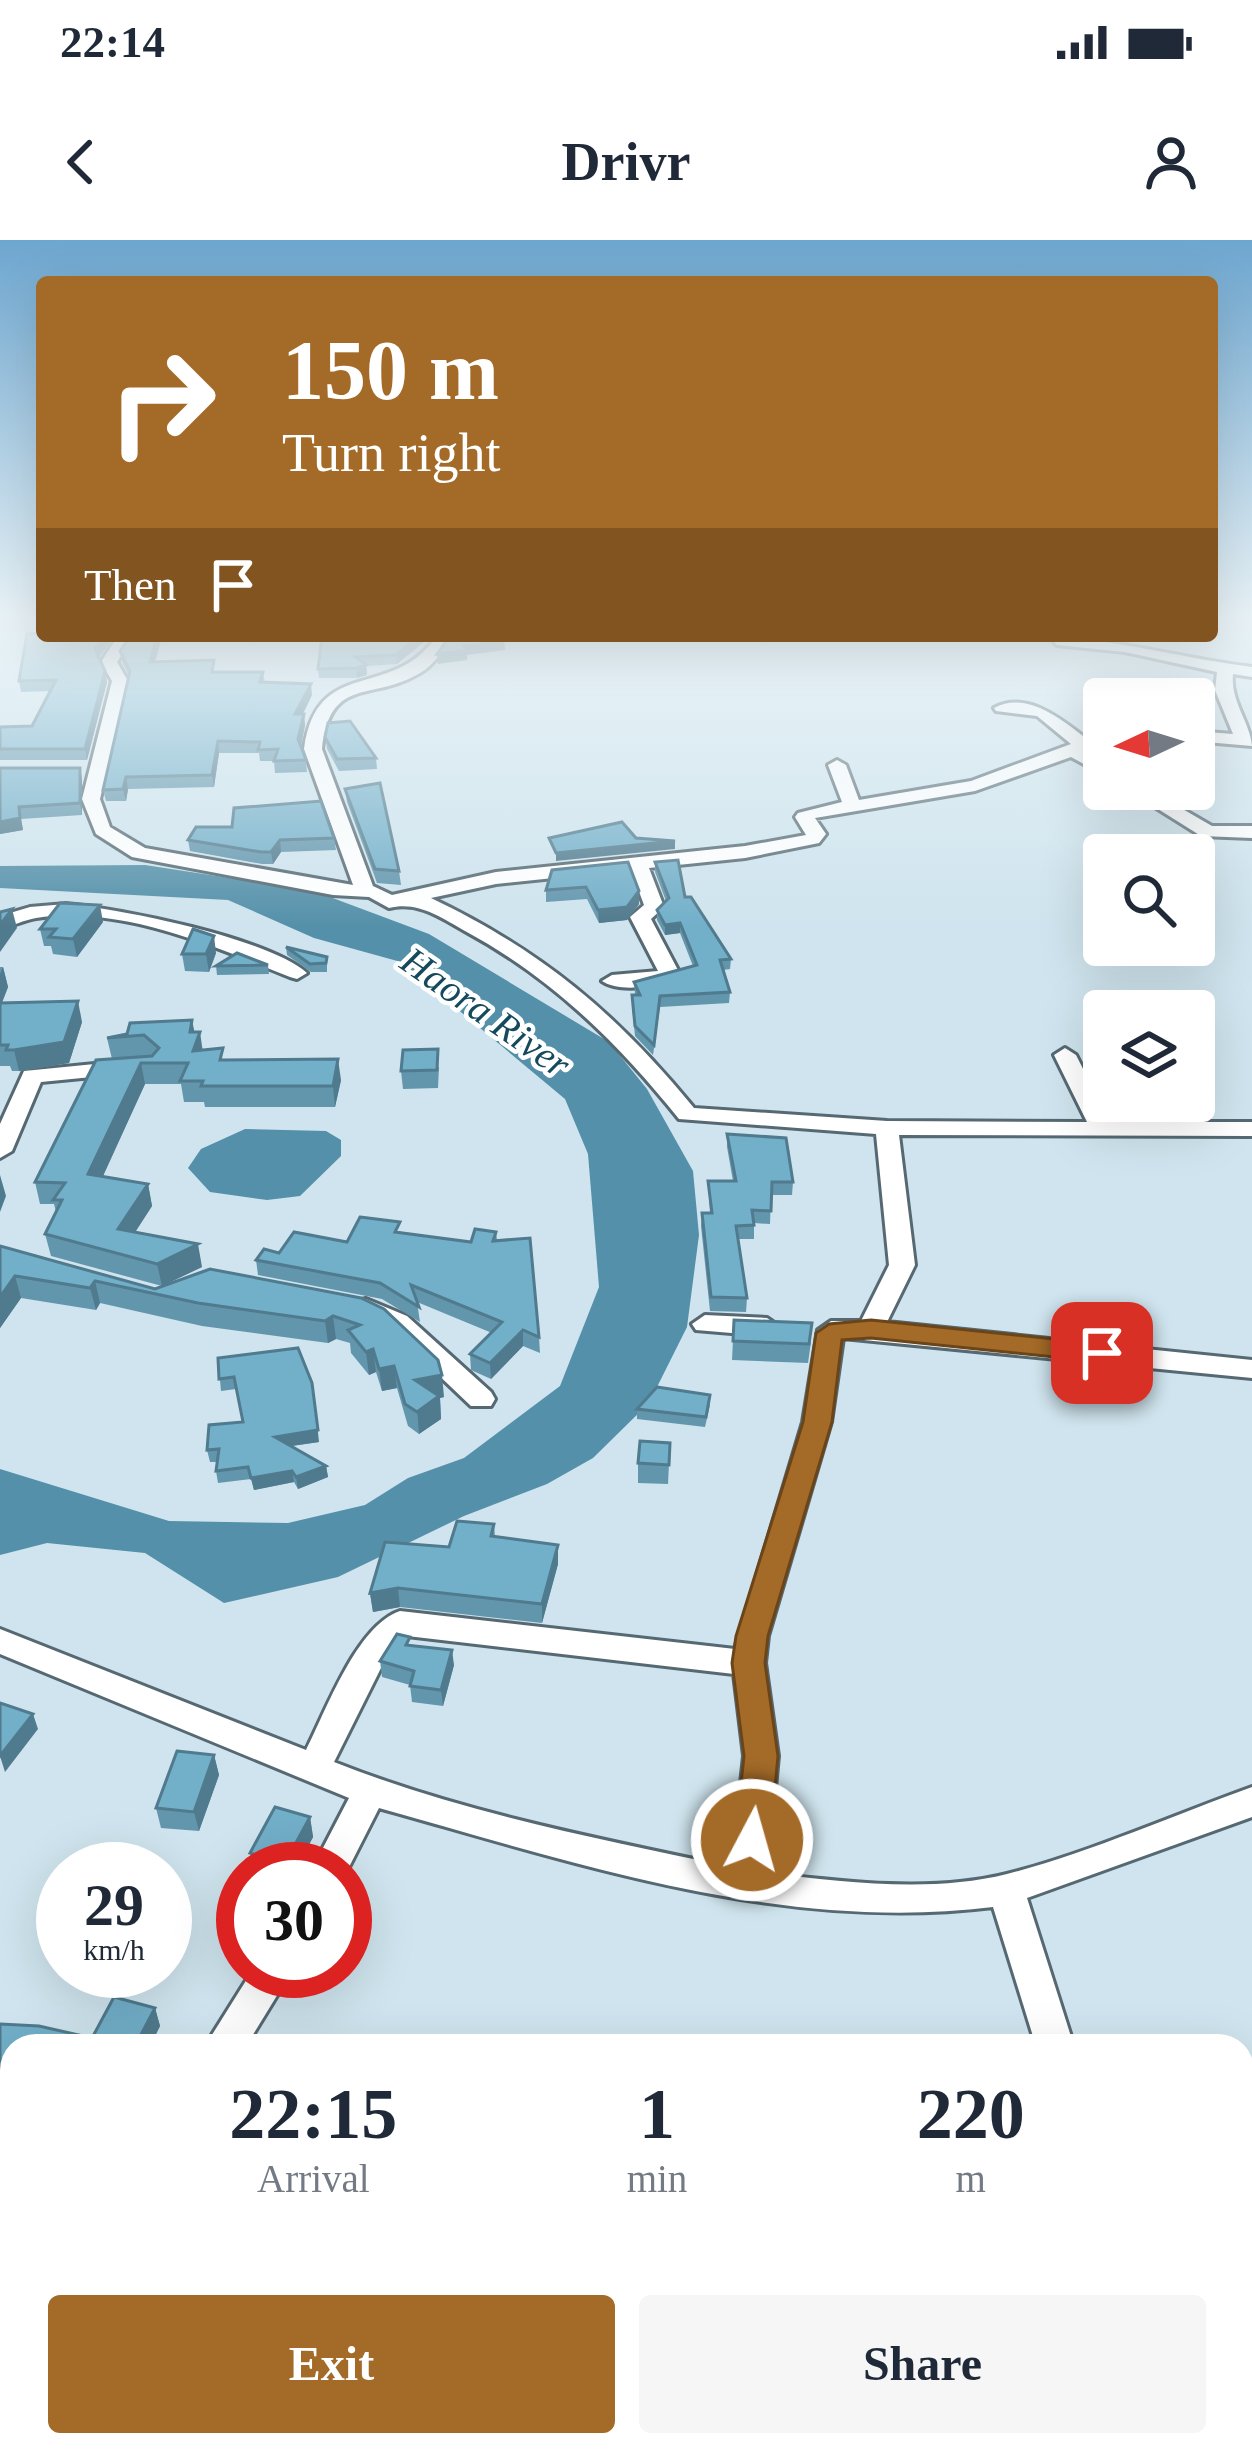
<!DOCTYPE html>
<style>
body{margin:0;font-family:Georgia,serif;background:#f6f6f7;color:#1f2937;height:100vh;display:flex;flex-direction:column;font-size:45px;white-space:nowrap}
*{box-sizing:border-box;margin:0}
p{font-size:39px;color:#747a83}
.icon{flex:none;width:66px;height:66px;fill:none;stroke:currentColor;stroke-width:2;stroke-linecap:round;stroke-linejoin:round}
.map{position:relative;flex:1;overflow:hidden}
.side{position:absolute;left:0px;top:1794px;width:1254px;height:423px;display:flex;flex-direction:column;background:#fff;border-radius:36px 36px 0 0;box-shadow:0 12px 48px #0002}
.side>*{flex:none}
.guide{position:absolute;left:36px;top:36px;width:1182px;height:366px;border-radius:12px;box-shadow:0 12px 48px #0002;background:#a36a28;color:#fff;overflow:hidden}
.needle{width:78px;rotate:266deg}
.fabs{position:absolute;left:1083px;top:438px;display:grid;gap:24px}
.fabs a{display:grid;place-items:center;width:132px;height:132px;border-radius:12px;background:#fff;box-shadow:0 12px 48px #0002;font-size:60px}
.speed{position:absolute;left:36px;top:1602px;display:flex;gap:24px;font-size:60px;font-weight:700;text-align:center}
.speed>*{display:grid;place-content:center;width:156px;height:156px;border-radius:50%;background:#fff;box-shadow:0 12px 48px #0002;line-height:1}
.speed small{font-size:30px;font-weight:400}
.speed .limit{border:18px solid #d22;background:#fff;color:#111}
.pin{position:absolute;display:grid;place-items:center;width:102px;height:102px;color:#fff;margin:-51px;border-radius:24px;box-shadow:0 6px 18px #0006}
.me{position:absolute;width:132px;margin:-66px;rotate:6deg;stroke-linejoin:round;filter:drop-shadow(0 0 9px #0008)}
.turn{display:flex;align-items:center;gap:42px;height:252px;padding:0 48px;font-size:54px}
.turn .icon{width:156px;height:156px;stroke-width:2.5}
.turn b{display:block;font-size:84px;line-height:102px}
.then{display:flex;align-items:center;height:114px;padding:0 48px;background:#0003;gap:24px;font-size:45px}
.eta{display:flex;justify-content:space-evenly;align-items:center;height:204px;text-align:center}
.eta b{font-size:72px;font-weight:700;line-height:84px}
.primary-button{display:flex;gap:24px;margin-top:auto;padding:24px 48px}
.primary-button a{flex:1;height:138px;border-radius:12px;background:#a36a28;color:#fff;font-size:48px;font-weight:700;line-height:138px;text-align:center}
.primary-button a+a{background:#f6f6f7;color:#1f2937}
.status{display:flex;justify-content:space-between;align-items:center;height:84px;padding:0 60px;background:#fff;direction:ltr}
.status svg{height:33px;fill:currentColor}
header{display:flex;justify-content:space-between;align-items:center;height:156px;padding:0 48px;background:#fff;font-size:54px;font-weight:700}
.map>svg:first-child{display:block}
</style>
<div class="status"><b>22:14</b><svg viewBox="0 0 49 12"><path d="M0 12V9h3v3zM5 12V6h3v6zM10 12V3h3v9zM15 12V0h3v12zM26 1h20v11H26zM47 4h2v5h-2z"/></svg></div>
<header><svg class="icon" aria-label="back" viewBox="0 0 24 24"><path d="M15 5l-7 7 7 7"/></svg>Drivr<svg class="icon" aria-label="person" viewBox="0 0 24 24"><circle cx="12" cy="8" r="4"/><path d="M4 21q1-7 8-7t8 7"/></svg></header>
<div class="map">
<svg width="1252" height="2216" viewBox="0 0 1252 2216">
<rect width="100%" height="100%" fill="#cfe4ee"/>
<g fill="#5490a9">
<polygon points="145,625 314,651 429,694 609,802 647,849 693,931 699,995 687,1087 649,1163 593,1218 547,1244 464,1276 338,1337 224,1363 145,1313 47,1303 0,1315 0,1229 169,1281 288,1283 365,1265 408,1238 464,1218 560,1146 599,1047 588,914 565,859 401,722 314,698 228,660 0,648 0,626"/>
<polygon points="245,889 326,891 341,900 341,916 300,956 267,960 210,952 188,928 201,909"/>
</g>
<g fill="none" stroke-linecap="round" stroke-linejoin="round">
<defs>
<g id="minor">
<path d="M118 396H134L117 422 128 441 100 559 110 587 145 608 353 645 304 509C317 415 391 462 437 396H453C444 409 434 425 420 433 372 462 330 435 322 509L373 646 392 655 496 632 745 606 806 595 795 577 798 573 842 562 828 525 837 520 846 525 859 560 971 541 1071 504 1037 476 996 471 994 468C1027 450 1062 480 1087 499L1104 494V505L1086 511 1104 523V535L1071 517 975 551 815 578 826 594 819 603 745 618 649 628 664 667 651 679 679 732C665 748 619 753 602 741L612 735 658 731 630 677 644 665 631 630 496 644 431 658C542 711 616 773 694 868L887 881 1087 882 1054 815 1065 808 1076 815 1110 882H1252V896L899 895 915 1025 887 1082 1252 1120V1138L843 1098 831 1182 768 1396 765 1423 778 1516 767 1633C843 1642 932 1653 1007 1634 1086 1614 1174 1575 1252 1547V1577L1027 1658 1074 1806H1036L993 1667C783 1693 579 1624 379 1568L345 1635V1629H312L349 1558 0 1414V1389L306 1510C326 1471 357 1385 400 1371L735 1409 803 1182 818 1090 831 1081H861L889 1025 876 894 679 879C617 802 552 738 465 691 440 677 418 661 389 668L369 657 333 655 132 617 96 594 82 559 112 441 101 422ZM407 1396 734 1434 744 1516 732 1627C599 1599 460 1572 334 1522L389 1412Z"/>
<path d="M1062 397C1127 402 1188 419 1252 427V437L1233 434C1230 461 1250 482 1252 506L1194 501V491L1233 494 1215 450 1217 432 1125 412 1057 405 1054 402Z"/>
<polygon points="1126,549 1148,549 1212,586 1252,586 1252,598 1201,596"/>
<path d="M66 664C122 669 267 698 307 733L297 739 290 737C213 706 121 665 36 678 24 680 12 686 0 689V676L30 667Z"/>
<polygon points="125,821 133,823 133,833 41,842 12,911 0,918 0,884 24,831"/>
<polygon points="366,1059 407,1076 491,1152 495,1159 491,1166 471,1166 389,1088 353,1067 357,1061"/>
<polygon points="705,1075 767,1078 780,1087 767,1096 696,1090 692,1084"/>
<polygon points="252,1731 292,1731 246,1806 205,1806"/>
<polygon points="12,2109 12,2171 0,2176 0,2114"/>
<rect x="828" y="2205" width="46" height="11"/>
<polygon points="905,2205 984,2205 989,2216 910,2216"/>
</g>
</defs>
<use href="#minor" stroke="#566972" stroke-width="6"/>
<use href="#minor" fill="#fff" fill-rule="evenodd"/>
</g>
<g fill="#6296ad">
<polygon points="42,396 115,396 99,417 105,431 107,442 87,520 0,520 0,487 32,486 50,451 21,452 19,441"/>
<polygon points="431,396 397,424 366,426 367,435 357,438 319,438 318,429"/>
<polygon points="161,400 155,422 216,432 263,432 265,443 312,455 303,474 305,485 301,506 306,520 307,532 275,533 274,521 260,521 259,513 219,513 214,547 128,549 126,561 106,561 103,550 129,436 122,422 120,411"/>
<polygon points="325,497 376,518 377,529 339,531 327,509"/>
<polygon points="0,528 80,528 82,539 82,575 21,579 23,590 0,594"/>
<polygon points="345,549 399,631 401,645 377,643 347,562"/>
<polygon points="334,598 336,610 281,612 273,624 262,624 190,611 188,600"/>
<polygon points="655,622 685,657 731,719 730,729 723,730 730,752 729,763 660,767 653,815 635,796 632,766 632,755 635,755 634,742 693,726 680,693 665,695 657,680 657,670 666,661 655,632"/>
<polygon points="552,630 639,651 639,664 627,680 599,683 587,659 546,662 546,650"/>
<polygon points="103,682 77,717 53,714 51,706 44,706 40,689"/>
<polygon points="286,707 327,717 327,732 311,732 287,715"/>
<polygon points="216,713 209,732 185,731 182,714"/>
<polygon points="268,725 269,734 217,735 216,726"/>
<polygon points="0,727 3,727 8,747 2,763 82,782 69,823 19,831 12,831 10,826 0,826"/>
<polygon points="192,780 194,792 203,810 225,820 341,840 335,867 205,867 204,862 184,862 181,844 145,844 102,937 148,944 152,966 135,992 202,1027 162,1046 51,1016 45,994 56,972 54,964 40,964 35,942 112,819 107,798"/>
<polygon points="439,827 438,848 403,849 401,831"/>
<polygon points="727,894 793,942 792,955 771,955 770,984 754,983 754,999 738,999 747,1058 746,1072 710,1071 701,986 702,973 710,973 708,941 733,941 727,907"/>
<polygon points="496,992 497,1000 539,1097 540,1113 523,1106 491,1139 471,1130 470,1114 492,1093 417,1062 420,1082 382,1059 258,1035 256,1020 279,1013 401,993 471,1002"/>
<polygon points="0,1006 155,1049 361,1058 444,1157 440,1158 441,1179 419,1194 408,1186 397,1148 382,1151 376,1132 369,1135 351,1113 350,1103 336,1099 328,1103 202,1086 100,1063 96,1070 21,1058 0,1088"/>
<polygon points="734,1080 811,1102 808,1123 732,1120"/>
<polygon points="218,1118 319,1202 292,1206 326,1226 328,1237 298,1249 294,1242 254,1250 251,1239 218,1243 216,1231 217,1222 210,1222 207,1210 243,1182 236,1149 221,1151"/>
<polygon points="710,1165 705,1187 637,1179 637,1169"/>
<polygon points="670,1203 668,1244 638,1243 638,1223"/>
<polygon points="494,1284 495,1297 558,1305 558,1324 542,1383 400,1367 373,1372 370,1353 449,1307"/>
<polygon points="380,1421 454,1425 443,1466 412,1462 410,1445 382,1437"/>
<polygon points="214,1515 219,1535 199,1591 161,1588 156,1568"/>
<polygon points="310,1577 313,1597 296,1629 253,1629 250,1613"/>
<polygon points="243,1667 243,1696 234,1691 231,1682"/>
<polygon points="155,1768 160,1786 150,1806 12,1806 12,1963 0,1963 0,1899 4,1899 11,1871 0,1871 0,1784 92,1798"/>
</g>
<g fill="#507a8d">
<polygon points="105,396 115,396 97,420 95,409"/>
<polygon points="157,396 164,396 161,400 152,433 150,422"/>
<polygon points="419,396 431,396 397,424 396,415"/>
<polygon points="504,401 505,410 467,415 467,420 438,424 437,414 464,406"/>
<polygon points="366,425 367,435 357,438 356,428"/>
<polygon points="105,431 107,442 87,520 85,509"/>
<polygon points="311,444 312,455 297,485 295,474"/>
<polygon points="304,474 305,485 300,511 298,499"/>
<polygon points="218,501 219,513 214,547 212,535"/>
<polygon points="80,528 82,539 82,575 80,563"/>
<polygon points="126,537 128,549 126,561 123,549"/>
<polygon points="19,567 23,590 0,594 0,582"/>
<polygon points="280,600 281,612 273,624 271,612"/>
<polygon points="675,601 675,609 556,621 556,613"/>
<polygon points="639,651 639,664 627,680 599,683 598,670"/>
<polygon points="100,665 103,682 77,717 73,699"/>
<polygon points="12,669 17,688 0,712 0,685"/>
<polygon points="680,683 680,693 665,695 665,685"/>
<polygon points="214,696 216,713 209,732 206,714"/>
<polygon points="3,727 8,747 0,767 0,734"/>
<polygon points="78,761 82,782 69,823 19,831 14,810"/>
<polygon points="192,780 196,800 200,792 203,813 197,832 190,792"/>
<polygon points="338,819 341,840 335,867 333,846"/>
<polygon points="141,823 145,844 94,956 88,934"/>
<polygon points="0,935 6,956 0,972"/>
<polygon points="148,944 152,966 123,1011 118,989"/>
<polygon points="198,1004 202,1027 162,1046 157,1024"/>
<polygon points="15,1036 21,1058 0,1088 0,1057"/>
<polygon points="95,1041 100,1063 96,1070 90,1048"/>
<polygon points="333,1076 336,1099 328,1103 325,1081"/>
<polygon points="523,1090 523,1106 491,1139 490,1123"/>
<polygon points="373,1109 376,1132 369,1135 366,1112"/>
<polygon points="394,1126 397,1148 382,1151 379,1129"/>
<polygon points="442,1135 444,1157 440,1158 441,1179 419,1194 415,1140"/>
<polygon points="314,1155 319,1202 277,1208 275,1197"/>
<polygon points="326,1226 328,1237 298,1249 296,1237"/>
<polygon points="292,1231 294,1242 254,1250 251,1238"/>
<polygon points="558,1305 558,1324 542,1383 542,1364"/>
<polygon points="398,1348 400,1367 373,1372 370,1353"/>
<polygon points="452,1410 454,1425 443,1466 441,1450"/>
<polygon points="33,1474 38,1489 5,1532 0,1516"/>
<polygon points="214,1515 219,1535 199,1591 194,1572"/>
<polygon points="310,1577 313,1597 296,1629 286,1629 285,1623"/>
<polygon points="155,1768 160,1786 150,1806 135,1806"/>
<polygon points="1,2057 8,2071 0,2100 0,2060"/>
</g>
<g fill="#72afc9" stroke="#507a8d" stroke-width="3">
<polygon points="42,393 42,396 105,396 95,409 105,431 85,509 0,509 0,487 32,486 56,440 19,441 27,394"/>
<polygon points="130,396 157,396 150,422 214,420 212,432 263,432 260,442 311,444 295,474 304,474 298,499 306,520 274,521 278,509 258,510 260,502 218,501 212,535 126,537 123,549 103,550 130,431 120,411"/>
<polygon points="322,396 419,396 396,415 356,417 366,425 356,428 318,429"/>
<polygon points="450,396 500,396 504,401 464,406 467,410 437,414"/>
<polygon points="350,481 376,518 337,519 325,497 328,483"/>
<polygon points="0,528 80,528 80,563 19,567 20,578 0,582"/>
<polygon points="380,543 399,631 375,629 345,549"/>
<polygon points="321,561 334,598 280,600 271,612 261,612 188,600 196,587 232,587 234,568"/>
<polygon points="622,582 636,598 675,601 556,613 549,598"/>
<polygon points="678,620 685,657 691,657 731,719 720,720 730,752 660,756 654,805 635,786 632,755 640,755 634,742 697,725 680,683 665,685 657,670 669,658 655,622"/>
<polygon points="628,622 639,651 627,667 598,670 586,647 546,650 552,630"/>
<polygon points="60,663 100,665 73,699 49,697 56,689 40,689"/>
<polygon points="12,669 0,685 0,672"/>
<polygon points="193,689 214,696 206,714 182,714"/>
<polygon points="286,707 327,717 326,723 310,724"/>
<polygon points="237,713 268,725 216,726"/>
<polygon points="78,761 64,802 14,810 6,810 8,805 0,805 0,763"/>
<polygon points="192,780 190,792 200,792 193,811 223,808 220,820 338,819 333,846 201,846 203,841 180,841 188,823 141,823 88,934 148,944 118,989 198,1004 157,1024 45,994 62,960 53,960 65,943 35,942 96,820 152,816 159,808 144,795 107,798 127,794 130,783"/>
<polygon points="438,809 437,830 401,831 403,810"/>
<polygon points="727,894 786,898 793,942 772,942 771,971 752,970 754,985 736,986 747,1058 711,1057 702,973 712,973 708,941 736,941"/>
<polygon points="360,977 400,982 395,992 471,1002 475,989 496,992 493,1001 530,998 539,1097 523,1090 490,1123 470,1114 502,1082 411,1045 419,1067 380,1043 256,1020 264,1009 279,1013 294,992 347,1002"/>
<polygon points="0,1006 155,1049 210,1029 361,1058 384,1069 438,1120 442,1135 415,1140 439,1156 417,1172 405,1164 394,1126 379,1129 373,1109 366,1112 348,1090 360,1085 333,1076 325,1081 198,1063 95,1041 90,1048 15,1036 0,1057"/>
<polygon points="734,1080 812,1083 809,1104 733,1101"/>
<polygon points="298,1108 312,1143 318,1190 275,1197 326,1226 296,1237 292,1231 251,1238 248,1227 216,1231 219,1209 207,1210 209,1185 243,1182 234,1137 219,1139 218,1118"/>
<polygon points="657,1147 710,1155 706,1177 637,1169"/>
<polygon points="640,1201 670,1203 669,1225 638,1223"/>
<polygon points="457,1281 494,1284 491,1296 558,1305 542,1364 398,1348 370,1353 385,1302 449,1307"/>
<polygon points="397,1394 410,1397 406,1405 452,1410 441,1450 410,1446 414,1431 380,1421"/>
<polygon points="0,1463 33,1474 0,1516"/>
<polygon points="177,1511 214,1515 194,1572 156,1568"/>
<polygon points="275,1567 310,1577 285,1623 250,1613"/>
<polygon points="243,1667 243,1688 231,1682"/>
<polygon points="114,1757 155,1768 135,1806 12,1806 12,1854 0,1854 0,1784 39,1786 92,1798"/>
<polygon points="12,1867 12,1947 0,1947 0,1899 4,1899"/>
</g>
<linearGradient id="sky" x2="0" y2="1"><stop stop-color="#6da6cf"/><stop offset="0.55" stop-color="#e9f3f7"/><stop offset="1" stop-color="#e9f3f7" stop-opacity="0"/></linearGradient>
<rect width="1252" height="687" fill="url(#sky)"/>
<polygon fill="#a36a28" stroke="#6a451a" stroke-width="3" points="871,1080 1102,1104 1116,1113 1102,1122 871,1098 842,1100 832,1182 768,1396 765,1423 778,1516 770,1600 765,1610 752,1615 740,1610 735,1600 744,1516 732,1423 736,1396 803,1182 816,1093 829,1084"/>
<g text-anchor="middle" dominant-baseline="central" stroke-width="9" stroke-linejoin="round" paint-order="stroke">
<g font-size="39" font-style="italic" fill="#15495c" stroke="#fff">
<text transform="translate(486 772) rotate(35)">Haora River</text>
</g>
</g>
</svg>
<div class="fabs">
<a><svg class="needle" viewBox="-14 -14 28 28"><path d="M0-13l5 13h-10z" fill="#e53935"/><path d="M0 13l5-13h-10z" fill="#747a83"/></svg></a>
<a><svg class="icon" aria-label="search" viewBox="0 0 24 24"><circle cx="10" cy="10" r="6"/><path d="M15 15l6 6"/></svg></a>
<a><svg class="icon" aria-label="layers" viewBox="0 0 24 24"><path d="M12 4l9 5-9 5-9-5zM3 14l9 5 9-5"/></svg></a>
</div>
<div class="speed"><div>29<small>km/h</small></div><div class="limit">30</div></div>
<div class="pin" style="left:1102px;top:1113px;background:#d93025"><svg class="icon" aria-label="arrive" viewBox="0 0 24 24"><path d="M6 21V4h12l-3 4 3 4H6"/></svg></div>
<svg class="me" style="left:752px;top:1600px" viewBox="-20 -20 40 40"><circle r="17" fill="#a36a28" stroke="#fff" stroke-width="3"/><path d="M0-11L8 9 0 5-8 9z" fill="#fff"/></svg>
<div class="guide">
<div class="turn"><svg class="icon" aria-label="right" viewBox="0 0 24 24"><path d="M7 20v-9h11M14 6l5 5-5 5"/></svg><div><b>150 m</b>Turn right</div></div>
<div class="then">Then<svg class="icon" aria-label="arrive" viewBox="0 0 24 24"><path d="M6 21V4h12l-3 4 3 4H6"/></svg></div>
</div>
<section class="side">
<div class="eta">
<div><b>22:15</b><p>Arrival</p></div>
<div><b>1</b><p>min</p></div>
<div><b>220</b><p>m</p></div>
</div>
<div class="primary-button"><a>Exit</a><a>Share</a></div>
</section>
</div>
